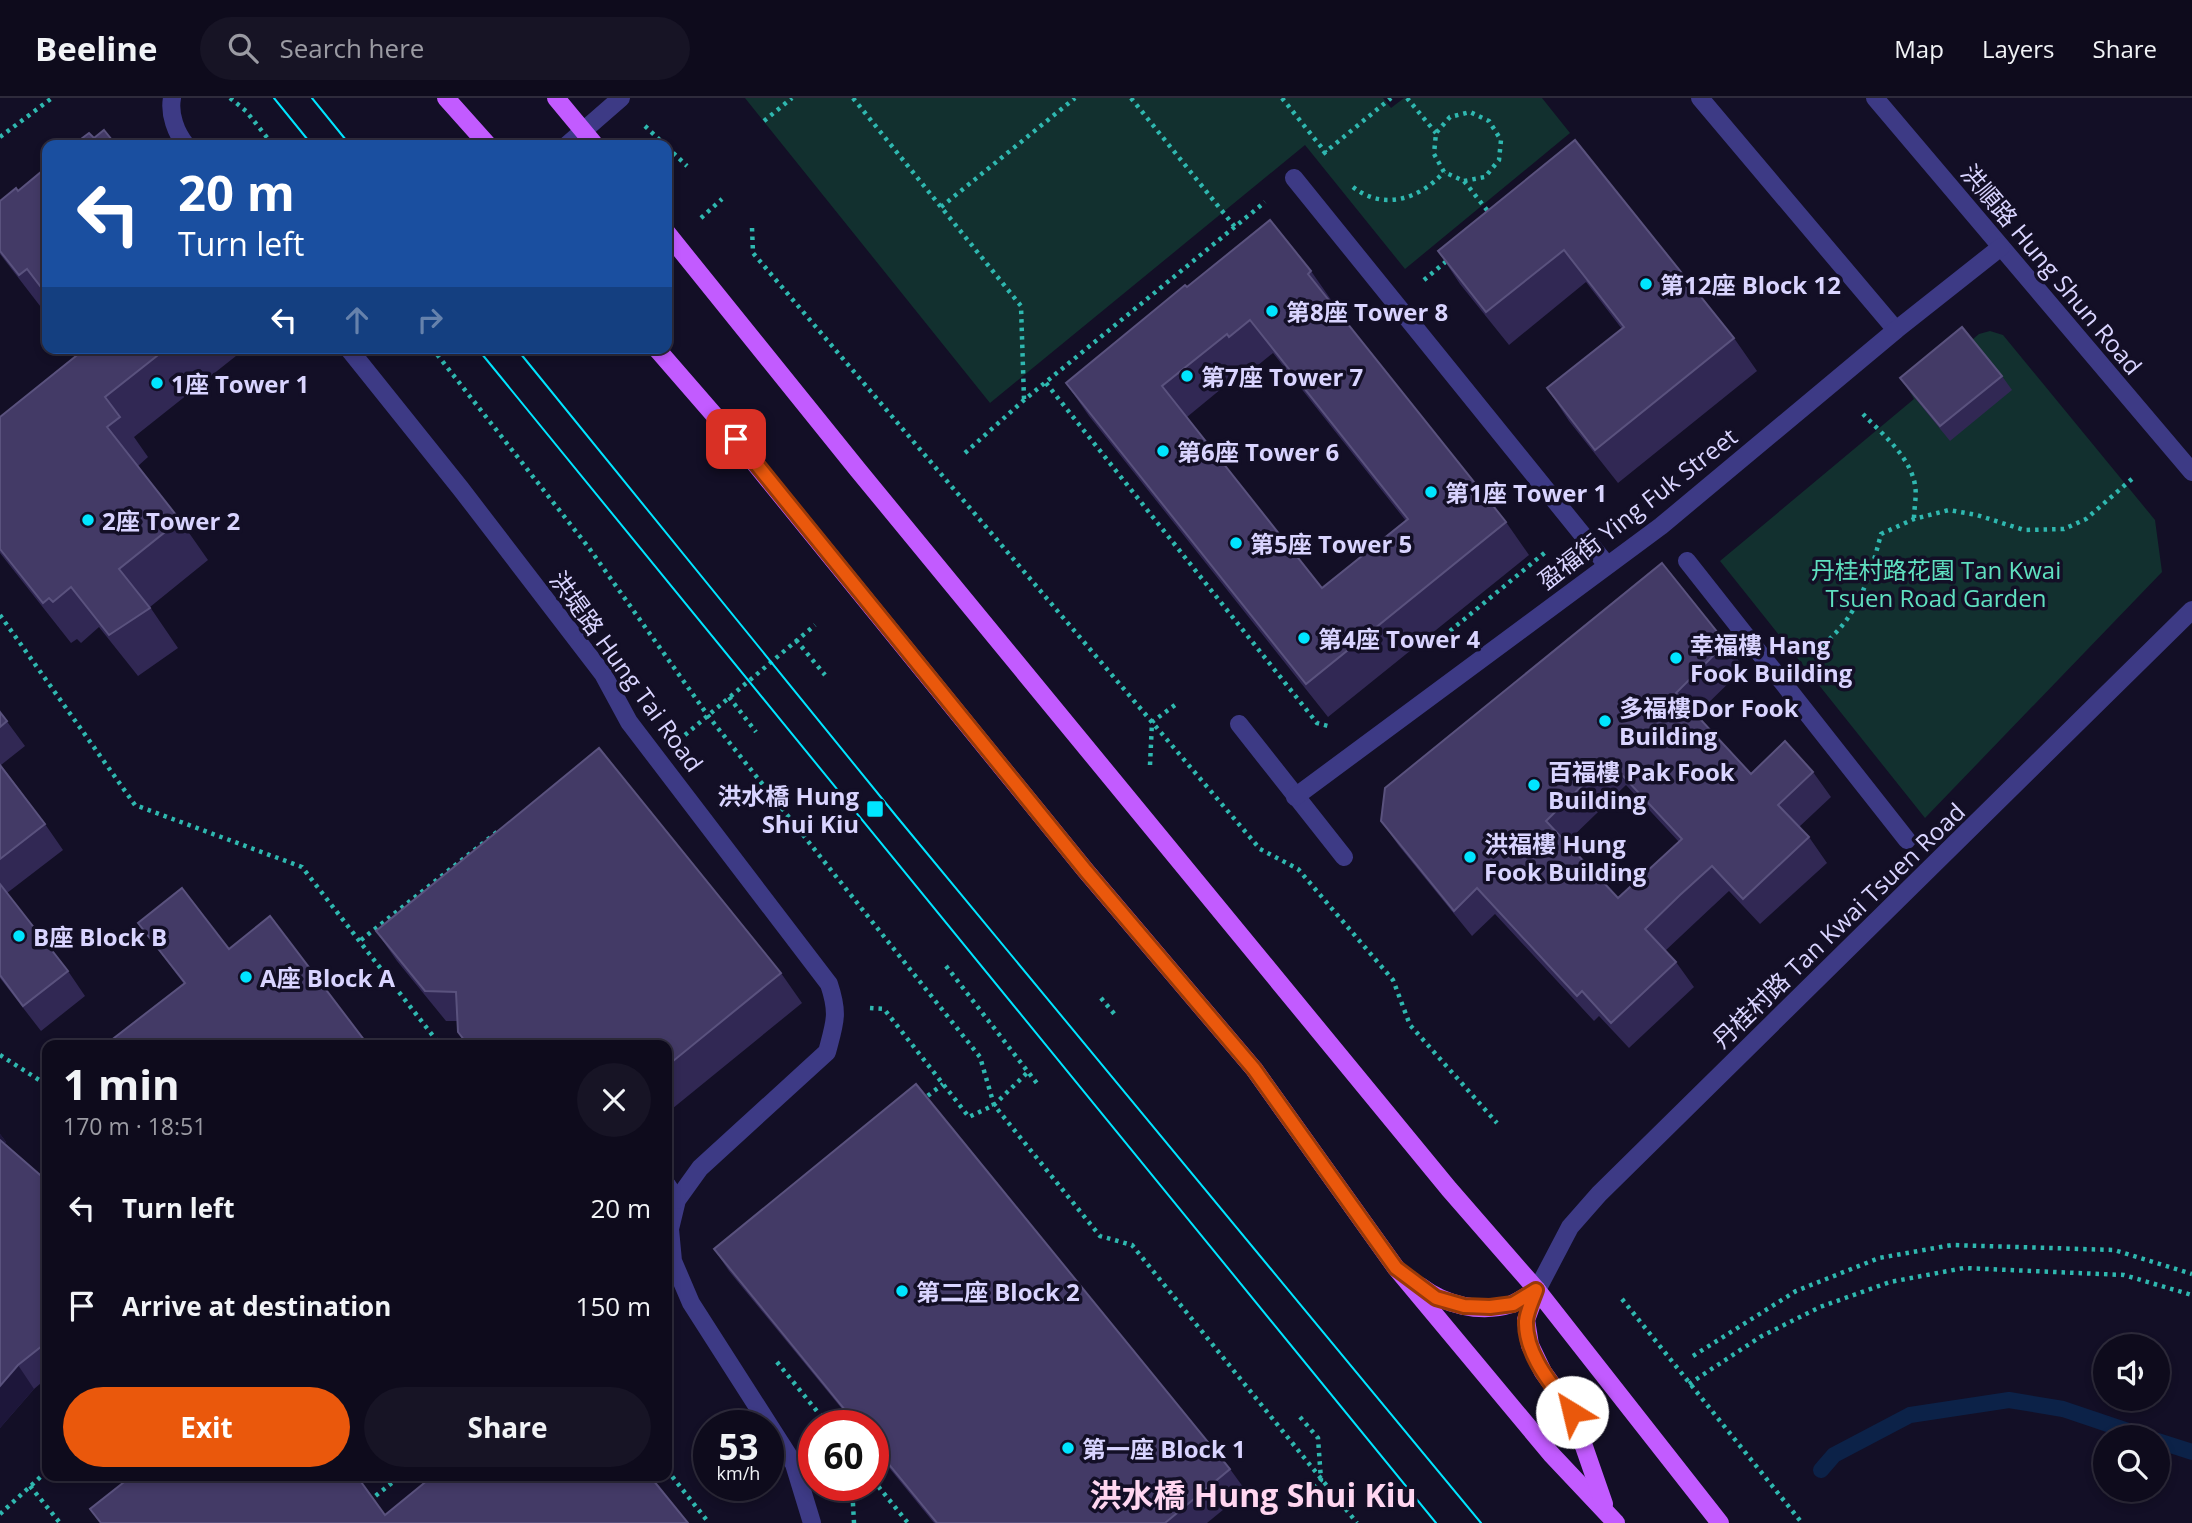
<!DOCTYPE html>
<meta charset="utf-8">
<style>
body{margin:0;font-family:"Open Sans","Noto Sans SC",sans-serif;background:#171425;color:#f1f3f6;height:100vh;display:flex;flex-direction:column;font-size:26px;white-space:nowrap}
*{box-sizing:border-box;margin:0}
p{font-size:23px;color:#9b9ba3}
.icon{flex:none;width:38px;height:38px;fill:none;stroke:currentColor;stroke-width:2;stroke-linecap:round;stroke-linejoin:round}
.map{position:relative;flex:1;overflow:hidden}
.side{position:absolute;left:42px;top:942px;width:630px;height:441px;display:flex;flex-direction:column;background:#0e0b1c;border-radius:14px;box-shadow:0 4px 10px #0003,0 0 0 2px #2e2b3b}
.side>*{flex:none}
.banner{position:absolute;left:42px;top:42px;width:630px;height:214px;border-radius:14px;box-shadow:0 4px 10px #0003,0 0 0 2px #2e2b3b;background:#1a4fa0;color:#fff;overflow:hidden}
.fabs{position:absolute;left:2093px;top:1236px;display:grid;gap:14px}
.fabs a{display:grid;place-items:center;width:77px;height:77px;border-radius:50%;background:#0e0b1c;box-shadow:0 4px 10px #0003,0 0 0 2px #2e2b3b;font-size:35px}
.speed{position:absolute;left:693px;top:1312px;display:flex;gap:14px;font-size:35px;font-weight:700;text-align:center}
.speed>*{display:grid;place-content:center;width:91px;height:91px;border-radius:50%;background:#0e0b1c;box-shadow:0 4px 10px #0003,0 0 0 2px #2e2b3b;line-height:1}
.speed small{font-size:18px;font-weight:400}
.speed .limit{border:10px solid #d22;background:#fff;color:#111}
.pin{position:absolute;display:grid;place-items:center;width:60px;height:60px;color:#fff;margin:-30px;border-radius:14px;box-shadow:0 4px 10px #0006}
.me{position:absolute;width:77px;margin:-38px;rotate:324deg;stroke-linejoin:round;filter:drop-shadow(0 0 5px #0008)}
.turn{display:flex;align-items:center;gap:24px;height:147px;padding:0 21px;font-size:32px}
.turn .icon{width:91px;height:91px;stroke-width:2.5}
.turn b{display:block;font-size:49px;line-height:60px}
.lanes{display:flex;align-items:center;height:66px;padding:0 21px;background:#0003;justify-content:center;gap:35px;direction:ltr}
.lanes .off{opacity:.35}
.round{display:grid;place-items:center;flex:none;width:74px;height:74px;border-radius:37px;background:#171425}
.head{display:flex;align-items:center;justify-content:space-between;height:119px;padding:0 21px}
h1{font-size:42px;font-weight:700;line-height:52px}
.primary-button{display:flex;gap:14px;margin-top:auto;padding:14px 21px}
.primary-button a{flex:1;height:80px;border-radius:42px;background:#ea580c;color:#fff;font-size:28px;font-weight:700;line-height:80px;text-align:center}
.primary-button a+a{background:#171425;color:#f1f3f6}
ul{padding:0;list-style:none}
li{display:flex;align-items:center;gap:21px;height:98px;padding:0 21px}
li div{flex:1}
li b{display:block;font-size:26px}
li em{font-style:normal}
header{display:flex;align-items:center;gap:42px;box-sizing:border-box;height:98px;padding:0 35px;background:#0e0b1c;border-bottom:2px solid #2e2b3b}
header strong{font-size:33px}
nav{display:flex;gap:38px;margin-inline-start:auto;font-size:24px}
.search{width:490px;height:63px;background:#171425;display:flex;align-items:center;gap:18px;box-sizing:border-box;padding:0 24px;border-radius:38px;color:#9b9ba3;font-size:26px}
.map>svg:first-child{display:block}
</style>
<header>
<strong>Beeline</strong>
<div class="search"><svg class="icon" aria-label="search" viewBox="0 0 24 24"><circle cx="10" cy="10" r="6"/><path d="M15 15l6 6"/></svg>Search here</div>
<nav><a>Map</a><a>Layers</a><a>Share</a></nav>
</header>
<div class="map">
<svg width="2192" height="1425" viewBox="0 0 2192 1425">
<rect width="100%" height="100%" fill="#130f26"/>
<g fill="#12302f">
<polygon points="745,0 1383,0 1391,10 1404,0 1542,0 1570,35 1405,171 1305,47 990,305"/>
<polygon points="1990,233 2003,237 2155,422 2162,474 1925,720 1720,463 1914,301 1910,294 1979,236"/>
</g>
<g fill="none" stroke-linecap="round" stroke-linejoin="round">
<g stroke="#0c2248" stroke-width="16">
<polyline points="2158,1343 2192,1354"/>
<polyline points="1821,1372 1834,1357 1910,1317 2009,1302 2063,1311 2146,1339"/>
</g>
<g stroke="#2fb8b0" stroke-width="4.5" stroke-dasharray="3.5 5" stroke-linecap="butt">
<polyline points="230,0 246,13 273,47"/>
<polyline points="853,0 1021,208 1024,301"/>
<polyline points="1131,0 1235,129"/>
<polyline points="1282,0 1326,55"/>
<polyline points="1407,0 1436,35"/>
<polyline points="764,23 792,0"/>
<polyline points="645,28 665,47"/>
<polyline points="0,39 52,0"/>
<polyline points="667,49 687,68"/>
<polyline points="1323,56 1391,0"/>
<polyline points="1464,83 1485,79 1499,62 1501,42 1489,23 1470,14 1450,19 1436,35 1434,56 1444,74 1464,83 1490,116"/>
<path d="M1353 89C1383 113 1420 101 1444 74"/>
<polyline points="941,109 1075,0"/>
<polyline points="701,120 722,101"/>
<polyline points="752,130 753,155 1260,751 1298,771 1393,882 1410,927 1497,1025"/>
<polyline points="1424,182 1449,161"/>
<polyline points="432,250 589,450 709,619 980,959 994,1007 1100,1138 1132,1147 1357,1425"/>
<polyline points="1046,285 1317,625 1328,628"/>
<path d="M1863 316C1882 336 1910 358 1915 387 1917 397 1914 410 1914 421"/>
<polyline points="965,355 1024,302 1265,104"/>
<polyline points="0,517 135,707 302,769 440,947"/>
<polyline points="1450,533 1548,452"/>
<polyline points="796,542 825,577"/>
<path d="M1809 557C1855 527 1868 487 1881 436L1914 421 1949 412 1977 417 2024 432 2064 431 2086 421 2133 380"/>
<polyline points="729,599 756,634"/>
<polyline points="685,637 815,527"/>
<polyline points="1150,667 1152,624 1175,607"/>
<polyline points="361,842 497,734"/>
<polyline points="946,868 1039,988"/>
<polyline points="1101,900 1116,918"/>
<polyline points="870,910 884,911 969,1019 994,1007 1028,974"/>
<polyline points="0,957 47,987"/>
<polyline points="921,1003 943,986"/>
<polyline points="1622,1201 1802,1425"/>
<polyline points="1693,1258 1796,1193 1879,1160 1952,1147 2114,1152 2192,1176"/>
<polyline points="777,1264 829,1328"/>
<polyline points="1689,1286 1760,1239 1820,1209 1890,1184 1964,1170 2124,1177 2192,1197"/>
<polyline points="1300,1319 1318,1340 1321,1382 1313,1391"/>
<polyline points="667,1372 709,1425"/>
<polyline points="873,1382 908,1425"/>
<polyline points="30,1388 60,1425"/>
<polyline points="852,1388 854,1425"/>
<polyline points="369,1403 402,1377"/>
<polyline points="0,1416 47,1373"/>
</g>
<g stroke="#3d3a85" stroke-width="18">
<path d="M172 0C169 16 176 35 186 47"/>
<polyline points="1700,0 1896,232"/>
<polyline points="1875,0 2192,374"/>
<polyline points="567,47 621,0"/>
<polyline points="1294,80 1607,467"/>
<path d="M348 250 461 391 603 576 629 624 829 886C839 916 835 924 827 954L700 1070 677 1102 670 1131 673 1163 691 1205 794 1366 812 1425"/>
<polyline points="1687,463 1907,742"/>
<polyline points="1239,626 1344,759"/>
<polyline points="1295,699 1661,428 1896,232 2001,149"/>
<polyline points="667,1087 677,1102"/>
<polyline points="1537,1192 1570,1129 1599,1096 2192,512"/>
</g>
<g stroke="#c25bff" stroke-width="18">
<polyline points="446,0 488,47"/>
<polyline points="556,0 595,47"/>
<polyline points="667,135 858,372 1449,1091 1537,1192 1720,1425"/>
<polyline points="656,250 735,341 1086,773 1254,971 1396,1170 1551,1356 1616,1425"/>
<path d="M1420 1188C1445 1207 1480 1216 1512 1206 1520 1203 1529 1196 1537 1192"/>
<polyline points="1537,1192 1526,1222 1530,1247 1543,1274 1572,1314 1604,1406"/>
</g>
<g stroke="#00e5ff" stroke-width="2">
<polyline points="274,0 312,47"/>
<polyline points="312,0 350,47"/>
<polyline points="477,250 1436,1425"/>
<polyline points="516,250 897,719 1481,1425"/>
</g>
</g>
<g fill="#312854" fill-rule="evenodd">
<polygon points="1575,42 1734,240 1757,273 1618,385 1569,323 1547,290 1622,231 1586,184 1509,247 1460,186 1438,153"/>
<polygon points="47,69 47,217 0,156 0,103 18,93"/>
<path d="M1311 173 1334 206 1332 207 1506 424 1529 457 1328 619 1089 318 1066 285 1187 189ZM1273 255 1406 423 1322 490 1187 319 1249 268 1252 272Z"/>
<polygon points="85,250 246,250 134,339 148,359 138,368 180,422 208,462 150,509 178,550 138,578 99,529 81,545 77,541 71,545 0,455 0,319"/>
<polygon points="2002,278 2012,292 1950,343 1910,294 1900,280"/>
<path d="M1726 545 1744 570 1696 617 1751 676 1813 674 1831 699 1799 729 1809 739 1827 765 1760 826 1729 793 1698 822 1665 853 1676 864 1694 889 1629 950 1599 918 1594 923 1495 816 1472 838 1399 748 1381 723ZM1626 687 1679 744 1618 800 1566 745Z"/>
<polygon points="0,614 25,648 1,667 45,726 63,752 7,795 68,873 85,898 41,933 0,880"/>
<polygon points="138,825 229,851 184,886"/>
<polygon points="376,833 781,875 802,905 667,1015 667,947 467,947 458,934 457,923 446,923 397,863"/>
<polygon points="0,1036 6,1044 4,1046 47,1083 47,1280 34,1291 0,1330"/>
<polygon points="714,1151 1230,1371 1246,1393 1207,1425 934,1425 873,1350 873,1328 856,1328 729,1173"/>
</g>
<g fill="#1d163a">
<polygon points="0,1036 6,1044 0,1051"/>
<polygon points="18,1267 34,1291 0,1330 0,1288"/>
</g>
<g fill="#433a66" stroke="#5a527e" stroke-width="2" fill-rule="evenodd">
<polygon points="104,32 116,47 73,47 89,35 94,40"/>
<polygon points="1575,42 1734,240 1595,352 1547,290 1624,229 1564,152 1486,214 1438,153"/>
<polygon points="47,69 47,197 27,171 19,177 0,153 0,103 16,90 18,93"/>
<path d="M1270 122 1311 173 1308 176 1506 424 1306 586 1066 285 1185 187 1187 189ZM1250 222 1408 421 1322 490 1162 288 1227 236 1229 239Z"/>
<polygon points="1962,229 2002,278 1940,328 1900,280"/>
<polygon points="86,250 167,250 105,299 120,319 107,329 180,422 119,471 150,510 109,537 71,489 53,504 49,500 43,505 0,451 0,319"/>
<path d="M1662 465 1726 545 1676 595 1751 676 1785 643 1813 674 1778 707 1809 739 1743 801 1712 768 1680 797 1645 831 1676 864 1611 925 1582 893 1577 898 1477 790 1454 813 1381 723 1385 690ZM1608 662 1682 741 1618 800 1546 723Z"/>
<polygon points="0,614 7,623 0,629"/>
<polygon points="599,650 781,875 667,968 667,947 468,947 458,934 456,894 425,893 376,833"/>
<polygon points="0,667 45,726 0,761"/>
<polygon points="0,786 68,873 23,908 0,877"/>
<polygon points="182,790 229,851 270,818 368,947 105,947 185,885 138,825"/>
<polygon points="916,986 1230,1371 1165,1425 937,1425 873,1347 873,1328 858,1328 714,1151"/>
<polygon points="0,1042 47,1083 47,1244 18,1267 0,1288"/>
<polygon points="133,1377 356,1377 385,1417 434,1377 649,1377 688,1425 101,1425 90,1411"/>
</g>
<g fill="none" stroke-linecap="round" stroke-linejoin="round">
<defs>
<path id="route" d="M736 341 1086 773 1254 971 1396 1170 1436 1200 1464 1208 1490 1209 1513 1206 1536 1192C1533 1201 1527 1213 1526 1223 1525 1257 1553 1288 1572 1314"/>
</defs>
<use href="#route" stroke="#983908" stroke-width="18"/>
<use href="#route" stroke="#ea580c" stroke-width="12"/>
</g>
<g fill="#00e5ff" stroke="#130f26" stroke-width="2.5">
<circle cx="1646" cy="186" r="7"/>
<circle cx="1272" cy="213" r="7"/>
<circle cx="1187" cy="278" r="7"/>
<circle cx="157" cy="285" r="7"/>
<circle cx="1163" cy="353" r="7"/>
<circle cx="1431" cy="394" r="7"/>
<circle cx="88" cy="422" r="7"/>
<circle cx="1236" cy="445" r="7"/>
<circle cx="1304" cy="540" r="7"/>
<circle cx="1676" cy="560" r="7"/>
<circle cx="1605" cy="623" r="7"/>
<circle cx="1534" cy="687" r="7"/>
<rect x="866" y="702" width="18" height="18" rx="3.5"/>
<circle cx="1470" cy="759" r="7"/>
<circle cx="19" cy="838" r="7"/>
<circle cx="246" cy="879" r="7"/>
<circle cx="902" cy="1193" r="7"/>
<circle cx="1068" cy="1350" r="7"/>
</g>
<g text-anchor="middle" dominant-baseline="central" stroke-width="7" stroke-linejoin="round" paint-order="stroke">
<g font-size="24" fill="#d9d4ff" stroke="#130f26">
<text transform="translate(2052 171) rotate(50)">洪順路 Hung Shun Road</text>
<text transform="translate(1637 410) rotate(-38)">盈福街 Ying Fuk Street</text>
<text transform="translate(627 573) rotate(54)">洪堤路 Hung Tai Road</text>
<text transform="translate(1838 827) rotate(-44)">丹桂村路 Tan Kwai Tsuen Road</text>
</g>
<g font-size="24" font-weight="bold" fill="#d9d4ff" stroke="#130f26" text-anchor="start">
<text x="1660" y="186">第12座 Block 12</text>
<text x="1286" y="213">第8座 Tower 8</text>
<text x="1201" y="278">第7座 Tower 7</text>
<text x="171" y="285">1座 Tower 1</text>
<text x="1177" y="353">第6座 Tower 6</text>
<text x="1445" y="394">第1座 Tower 1</text>
<text x="102" y="422">2座 Tower 2</text>
<text x="1250" y="445">第5座 Tower 5</text>
<text x="1318" y="540">第4座 Tower 4</text>
<text x="1690" y="546">幸福樓 Hang<tspan x="1690" dy="28">Fook Building</tspan></text>
<text x="1619" y="609">多福樓Dor Fook<tspan x="1619" dy="28">Building</tspan></text>
<text x="1548" y="673">百福樓 Pak Fook<tspan x="1548" dy="28">Building</tspan></text>
<text x="859" y="697" text-anchor="end">洪水橋 Hung<tspan x="859" dy="28">Shui Kiu</tspan></text>
<text x="1484" y="745">洪福樓 Hung<tspan x="1484" dy="28">Fook Building</tspan></text>
<text x="33" y="838">B座 Block B</text>
<text x="260" y="879">A座 Block A</text>
<text x="916" y="1193">第二座 Block 2</text>
<text x="1082" y="1350">第一座 Block 1</text>
</g>
<g font-size="24" fill="#5fe0c0" stroke="#130f26">
<text x="1936" y="471">丹桂村路花園 Tan Kwai<tspan x="1936" dy="28">Tsuen Road Garden</tspan></text>
</g>
<g font-size="32" font-weight="bold" fill="#ffd6f0" stroke="#130f26">
<text x="1253" y="1396">洪水橋 Hung Shui Kiu</text>
</g>
</g>
</svg>
<div class="fabs">
<a><svg class="icon" aria-label="sound" viewBox="0 0 24 24"><path d="M4 9h4l5-4v14l-5-4H4zM17 9q2 3 0 6"/></svg></a>
<a><svg class="icon" aria-label="search" viewBox="0 0 24 24"><circle cx="10" cy="10" r="6"/><path d="M15 15l6 6"/></svg></a>
</div>
<div class="speed"><div>53<small>km/h</small></div><div class="limit">60</div></div>
<div class="pin" style="left:736px;top:341px;background:#d93025"><svg class="icon" aria-label="arrive" viewBox="0 0 24 24"><path d="M6 21V4h12l-3 4 3 4H6"/></svg></div>
<svg class="me" style="left:1572px;top:1314px" viewBox="-20 -20 40 40"><circle r="19" fill="#fff"/><path d="M0-13L10 11 0 6-10 11z" fill="#ea580c"/></svg>
<div class="banner">
<div class="turn"><svg class="icon" aria-label="left" viewBox="0 0 24 24"><path d="M17 20v-9H6M10 6l-5 5 5 5"/></svg><div><b>20 m</b>Turn left</div></div>
<div class="lanes"><svg class="icon" aria-label="left" viewBox="0 0 24 24"><path d="M17 20v-9H6M10 6l-5 5 5 5"/></svg><svg class="icon off" aria-label="ahead" viewBox="0 0 24 24"><path d="M12 20V5M6 11l6-6 6 6"/></svg><svg class="icon off" aria-label="right" viewBox="0 0 24 24"><path d="M7 20v-9h11M14 6l5 5-5 5"/></svg></div>
</div>
<section class="side">
<div class="head"><div><h1>1 min</h1><p>170 m · 18:51</p></div><a class="round"><svg class="icon" aria-label="close" viewBox="0 0 24 24"><path d="M6 6l12 12M18 6L6 18"/></svg></a></div>
<ul>
<li><svg class="icon" aria-label="left" viewBox="0 0 24 24"><path d="M17 20v-9H6M10 6l-5 5 5 5"/></svg><div><b>Turn left</b></div><em>20 m</em></li>
<li><svg class="icon" aria-label="arrive" viewBox="0 0 24 24"><path d="M6 21V4h12l-3 4 3 4H6"/></svg><div><b>Arrive at destination</b></div><em>150 m</em></li>
</ul>
<div class="primary-button"><a>Exit</a><a>Share</a></div>
</section>
</div>
